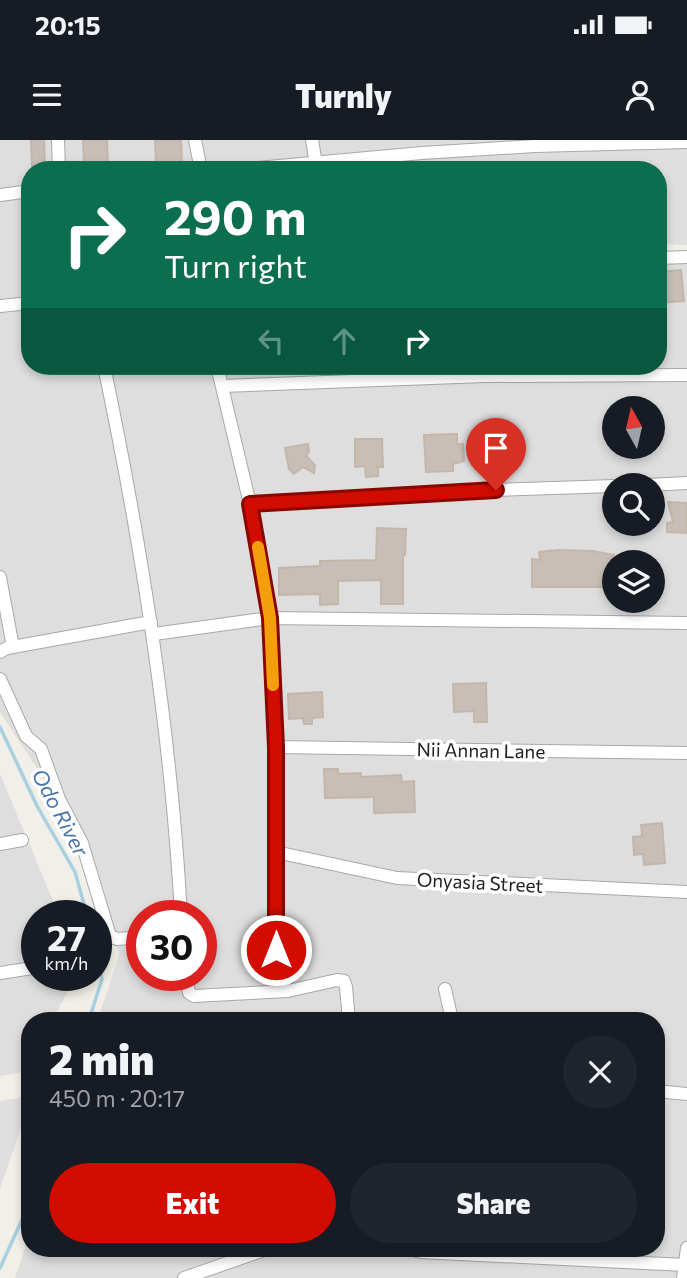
<!DOCTYPE html>
<meta charset="utf-8">
<style>
body{margin:0;font-family:Commissioner,sans-serif;background:#20242c;color:#f1f3f6;height:100vh;display:flex;flex-direction:column;font-size:26px;white-space:nowrap}
*{box-sizing:border-box;margin:0}
p{font-size:23px;color:#9ea1a6}
.icon{flex:none;width:38px;height:38px;fill:none;stroke:currentColor;stroke-width:2;stroke-linecap:round;stroke-linejoin:round}
.map{position:relative;flex:1;overflow:hidden}
.drawer{position:absolute;left:21px;top:872px;width:644px;height:245px;display:flex;flex-direction:column;background:#171b24;border-radius:28px;box-shadow:0 4px 10px #0003}
.drawer>*{flex:none}
.top-card{position:absolute;left:21px;top:21px;width:646px;height:214px;border-radius:28px;box-shadow:0 4px 10px #0003;background:#0b6e4f;color:#fff;overflow:hidden}
.needle{width:46px;rotate:352deg}
.tools{position:absolute;left:602px;top:256px;display:grid;gap:14px}
.tools a{display:grid;place-items:center;width:63px;height:63px;border-radius:50%;background:#171b24;box-shadow:0 4px 10px #0003;font-size:35px}
.speed{position:absolute;left:21px;top:760px;display:flex;gap:14px;font-size:35px;font-weight:700;text-align:center}
.speed>*{display:grid;place-content:center;width:91px;height:91px;border-radius:50%;background:#171b24;box-shadow:0 4px 10px #0003;line-height:1}
.speed small{font-size:18px;font-weight:400}
.speed .limit{border:10px solid #d22;background:#fff;color:#111}
.pin{position:absolute;display:grid;place-items:center;width:60px;height:60px;color:#fff;margin:-72px -30px;border-radius:50% 50% 50% 0;rotate:-45deg;box-shadow:0 0 7px #0007}
.pin .icon{rotate:45deg}
.me{position:absolute;width:77px;margin:-38px;rotate:0deg;stroke-linejoin:round;filter:drop-shadow(0 0 5px #0008)}
.turn{display:flex;align-items:center;gap:24px;height:147px;padding:0 28px;font-size:32px}
.turn .icon{width:91px;height:91px;stroke-width:2.5}
.turn b{display:block;font-size:49px;line-height:60px}
.lanes{display:flex;align-items:center;height:66px;padding:0 28px;background:#0003;justify-content:center;gap:35px;direction:ltr}
.lanes .off{opacity:.35}
.round{display:grid;place-items:center;flex:none;width:74px;height:74px;border-radius:37px;background:#20242c}
.headline{display:flex;align-items:center;justify-content:space-between;height:119px;padding:0 28px}
h1{font-size:42px;font-weight:800;line-height:52px}
.action{display:flex;gap:14px;margin-top:auto;padding:14px 28px}
.action a{flex:1;height:80px;border-radius:42px;background:#d20c00;color:#fff;font-size:28px;font-weight:800;line-height:80px;text-align:center}
.action a+a{background:#20242c;color:#f1f3f6}
.status{display:flex;justify-content:space-between;align-items:center;height:49px;padding:0 35px;background:#171b24;direction:ltr}
.status svg{height:19px;fill:currentColor}
header{display:flex;justify-content:space-between;align-items:center;height:91px;padding:0 28px;background:#171b24;font-size:32px;font-weight:800}
.map>svg:first-child{display:block}
</style>
<div class="status"><b>20:15</b><svg viewBox="0 0 49 12"><path d="M0 12V9h3v3zM5 12V6h3v6zM10 12V3h3v9zM15 12V0h3v12zM26 1h20v11H26zM47 4h2v5h-2z"/></svg></div>
<header><svg class="icon" aria-label="menu" viewBox="0 0 24 24"><path d="M4 6h16M4 12h16M4 18h16"/></svg>Turnly<svg class="icon" aria-label="person" viewBox="0 0 24 24"><circle cx="12" cy="8" r="4"/><path d="M4 21q1-7 8-7t8 7"/></svg></header>
<div class="map">
<svg width="687" height="1138" viewBox="0 0 687 1138">
<rect width="100%" height="100%" fill="#f1efe8"/>
<g fill="#dfdede" fill-rule="evenodd">
<path d="M0 0H687V105L658 104V30H30V226H658V116L687 120V1138H15L30 1092V1108H656V880H98L119 814 76 688 0 572ZM614 268H653V306H614ZM614 345H653V383H614ZM614 422H653V460H614ZM142 775H201V835H142Z"/>
<polygon points="0,634 59,775 37,775 37,835 77,835 52,880 30,880 30,921 24,932 0,936"/>
<polygon points="30,956 30,962 0,1049 0,961"/>
</g>
<g fill="none" stroke-linecap="round" stroke-linejoin="round">
<g stroke="#a8d0e0" stroke-width="3.5">
<polyline points="0,587 37,666 75,732 87,775"/>
<polyline points="89,880 102,839 96,810"/>
<polyline points="0,1128 30,1062"/>
</g>
</g>
<g fill="#c7beb7" stroke="#c4b6a9" stroke-width="2">
<polygon points="31,0 44,0 45,29 32,30"/>
<polygon points="83,0 107,0 108,22 84,23"/>
<polygon points="155,0 181,0 182,22 156,24"/>
<polygon points="681,130 684,161 658,163 658,132"/>
<polygon points="457,294 457,304 463,304 464,321 453,324 453,331 426,332 424,295"/>
<polygon points="355,299 382,299 383,327 378,327 378,336 366,337 365,326 355,327"/>
<polygon points="308,304 309,312 306,316 315,325 314,333 303,327 294,334 289,329 285,308"/>
<polygon points="668,362 687,363 687,393 667,392 667,383 673,382"/>
<polygon points="377,388 406,389 405,415 403,415 403,464 381,464 381,440 338,441 338,464 320,465 320,454 279,455 279,428 320,426 320,421 376,420"/>
<polygon points="558,410 593,411 614,415 614,447 532,447 532,419 540,420 539,412"/>
<polygon points="486,543 487,582 474,582 474,571 454,572 453,544"/>
<polygon points="322,552 323,577 312,578 312,584 304,584 303,578 289,579 288,554"/>
<polygon points="324,629 338,629 338,634 361,633 361,637 401,635 402,642 414,641 415,672 374,673 374,657 325,658"/>
<polygon points="662,683 665,723 644,725 643,714 634,715 633,697 642,696 641,685"/>
</g>
<g fill="none" stroke-linecap="round" stroke-linejoin="round">
<defs>
<g id="minor">
<polyline points="58,0 59,30"/>
<polyline points="195,0 201,30"/>
<polyline points="312,0 316,24"/>
<polyline points="236,30 422,13 535,6 687,2"/>
<polyline points="0,55 30,51"/>
<polyline points="658,118 687,117"/>
<polyline points="0,166 30,163"/>
<path d="M104 226C142 407 171 590 181 775"/>
<polyline points="217,226 250,364 270,478 276,607 276,835 279,844 288,851 337,840 344,841 346,847 349,880"/>
<polyline points="223,246 484,236 687,235"/>
<polyline points="648,345 687,343"/>
<polyline points="250,364 496,350 614,346"/>
<polyline points="0,437 13,507"/>
<polyline points="154,494 270,478 687,483"/>
<polyline points="0,512 7,508 151,482"/>
<polyline points="0,539 26,596 41,609 59,659 82,703 110,796 117,799 142,797"/>
<polyline points="276,607 687,613"/>
<polyline points="0,704 22,700"/>
<polyline points="276,712 397,738 687,752"/>
<polyline points="0,833 32,828"/>
<polyline points="186,835 189,853 194,856 288,851"/>
<polyline points="445,849 452,880"/>
<polyline points="656,951 687,954"/>
<polyline points="404,1108 421,1112 685,1125"/>
<polyline points="184,1138 270,1108"/>
<polyline points="683,1138 687,1108"/>
</g>
</defs>
<use href="#minor" stroke="#a8a8a8" stroke-width="14"/>
<use href="#minor" stroke="#fff" stroke-width="12"/>
</g>
<g fill="none" stroke-linecap="round" stroke-linejoin="round">
<defs>
<polyline id="route" points="276,810 276,607 270,478 250,364 496,350"/>
</defs>
<use href="#route" stroke="#880800" stroke-width="18"/>
<use href="#route" stroke="#d20c00" stroke-width="12"/>
<polyline stroke="#f59e0b" stroke-width="12" points="258,407 270,478 273,545"/>
</g>
<g text-anchor="middle" dominant-baseline="central" stroke-width="7" stroke-linejoin="round" paint-order="stroke">
<g font-size="19" fill="#212121" stroke="#fff">
<text transform="translate(481 610) rotate(1)">Nii Annan Lane</text>
<text transform="translate(480 742) rotate(3)">Onyasia Street</text>
</g>
<g font-size="21" font-style="italic" fill="#4774ac" stroke="#fff">
<text transform="translate(61 672) rotate(62)">Odo River</text>
</g>
</g>
</svg>
<div class="tools">
<a><svg class="needle" viewBox="-14 -14 28 28"><path d="M0-13l5 13h-10z" fill="#e53935"/><path d="M0 13l5-13h-10z" fill="#9ea1a6"/></svg></a>
<a><svg class="icon" aria-label="search" viewBox="0 0 24 24"><circle cx="10" cy="10" r="6"/><path d="M15 15l6 6"/></svg></a>
<a><svg class="icon" aria-label="layers" viewBox="0 0 24 24"><path d="M12 4l9 5-9 5-9-5zM3 14l9 5 9-5"/></svg></a>
</div>
<div class="speed"><div>27<small>km/h</small></div><div class="limit">30</div></div>
<div class="pin" style="left:496px;top:350px;background:#d93025"><svg class="icon" aria-label="arrive" viewBox="0 0 24 24"><path d="M6 21V4h12l-3 4 3 4H6"/></svg></div>
<svg class="me" style="left:276px;top:810px" viewBox="-20 -20 40 40"><circle r="17" fill="#d20c00" stroke="#fff" stroke-width="3"/><path d="M0-11L8 9 0 5-8 9z" fill="#fff"/></svg>
<div class="top-card">
<div class="turn"><svg class="icon" aria-label="right" viewBox="0 0 24 24"><path d="M7 20v-9h11M14 6l5 5-5 5"/></svg><div><b>290 m</b>Turn right</div></div>
<div class="lanes"><svg class="icon off" aria-label="left" viewBox="0 0 24 24"><path d="M17 20v-9H6M10 6l-5 5 5 5"/></svg><svg class="icon off" aria-label="ahead" viewBox="0 0 24 24"><path d="M12 20V5M6 11l6-6 6 6"/></svg><svg class="icon" aria-label="right" viewBox="0 0 24 24"><path d="M7 20v-9h11M14 6l5 5-5 5"/></svg></div>
</div>
<section class="drawer">
<div class="headline"><div><h1>2 min</h1><p>450 m · 20:17</p></div><a class="round"><svg class="icon" aria-label="close" viewBox="0 0 24 24"><path d="M6 6l12 12M18 6L6 18"/></svg></a></div>
<div class="action"><a>Exit</a><a>Share</a></div>
</section>
</div>
